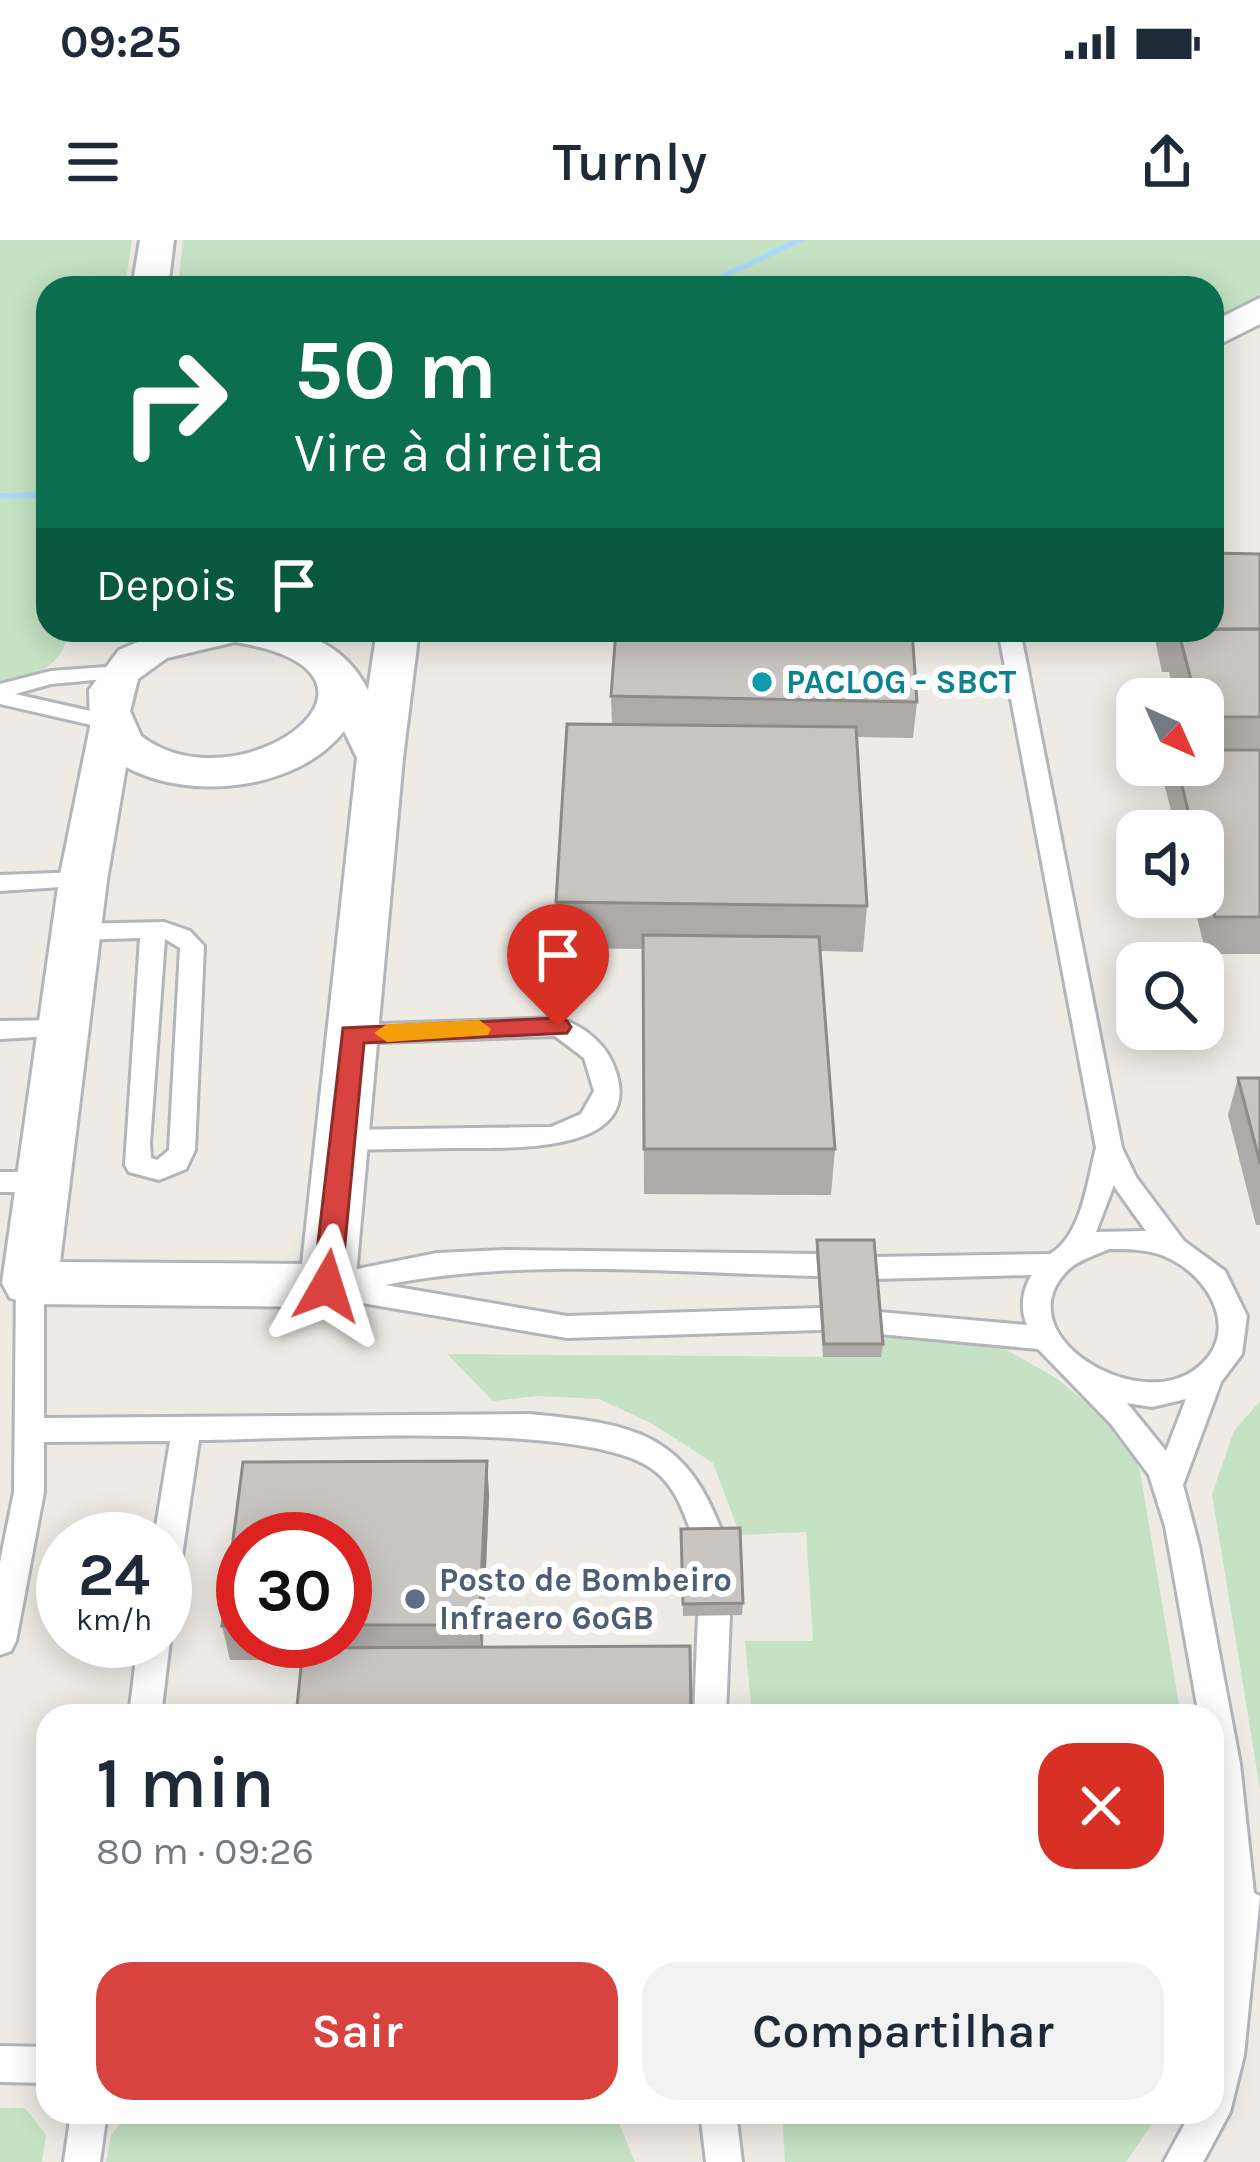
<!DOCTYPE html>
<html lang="pt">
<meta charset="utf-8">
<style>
body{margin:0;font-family:Karla,sans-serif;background:#f2f2f3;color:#1f2937;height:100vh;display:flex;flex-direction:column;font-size:45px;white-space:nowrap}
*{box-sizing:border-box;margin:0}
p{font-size:39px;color:#747a83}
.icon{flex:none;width:66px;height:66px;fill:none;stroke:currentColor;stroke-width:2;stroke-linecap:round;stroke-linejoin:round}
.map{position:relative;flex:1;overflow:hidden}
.drawer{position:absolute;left:36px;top:1464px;width:1188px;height:420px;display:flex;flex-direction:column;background:#fff;border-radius:36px;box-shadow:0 6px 30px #0003}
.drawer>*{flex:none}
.guide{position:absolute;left:36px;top:36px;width:1188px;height:366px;border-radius:36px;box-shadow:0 6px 30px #0003;background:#0b6e4f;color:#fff;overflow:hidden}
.needle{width:78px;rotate:135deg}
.buttons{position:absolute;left:1116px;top:438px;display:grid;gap:24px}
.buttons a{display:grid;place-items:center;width:108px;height:108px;border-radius:24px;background:#fff;box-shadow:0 6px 30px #0003;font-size:60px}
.speed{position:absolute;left:36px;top:1272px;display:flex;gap:24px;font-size:60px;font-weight:700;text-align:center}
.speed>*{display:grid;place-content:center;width:156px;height:156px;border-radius:50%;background:#fff;box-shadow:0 6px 30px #0003;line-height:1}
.speed small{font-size:30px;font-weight:400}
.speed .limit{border:18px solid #d22;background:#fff;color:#111}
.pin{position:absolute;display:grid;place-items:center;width:102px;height:102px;color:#fff;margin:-123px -51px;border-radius:50% 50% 50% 0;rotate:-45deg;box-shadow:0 0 12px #0007}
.pin .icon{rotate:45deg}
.me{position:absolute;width:132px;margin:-66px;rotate:6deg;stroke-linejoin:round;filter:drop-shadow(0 0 9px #0008)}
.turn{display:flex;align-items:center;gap:42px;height:252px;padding:0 60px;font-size:54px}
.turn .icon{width:156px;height:156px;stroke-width:2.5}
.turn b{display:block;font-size:84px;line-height:102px}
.then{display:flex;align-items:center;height:114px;padding:0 60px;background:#0003;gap:24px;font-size:45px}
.round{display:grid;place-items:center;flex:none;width:126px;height:126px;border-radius:36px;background:#f2f2f3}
.head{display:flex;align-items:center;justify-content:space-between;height:204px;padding:0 60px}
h1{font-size:72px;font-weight:600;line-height:90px}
.action{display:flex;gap:24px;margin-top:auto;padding:24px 60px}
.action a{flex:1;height:138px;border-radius:36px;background:#d9433f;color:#fff;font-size:48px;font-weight:600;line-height:138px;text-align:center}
.action a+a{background:#f2f2f3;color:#1f2937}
.status{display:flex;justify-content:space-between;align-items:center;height:84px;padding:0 60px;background:#fff;direction:ltr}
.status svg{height:33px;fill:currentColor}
header{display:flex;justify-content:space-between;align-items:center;height:156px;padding:0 60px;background:#fff;font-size:54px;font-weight:600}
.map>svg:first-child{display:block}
</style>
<div class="status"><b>09:25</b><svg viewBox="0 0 49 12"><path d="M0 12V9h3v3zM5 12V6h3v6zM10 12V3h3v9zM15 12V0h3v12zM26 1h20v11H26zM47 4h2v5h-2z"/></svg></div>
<header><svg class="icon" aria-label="menu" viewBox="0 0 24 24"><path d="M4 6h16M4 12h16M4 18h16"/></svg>Turnly<svg class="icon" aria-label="share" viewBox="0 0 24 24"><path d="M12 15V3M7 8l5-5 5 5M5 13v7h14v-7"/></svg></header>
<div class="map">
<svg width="1260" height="1922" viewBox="0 0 1260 1922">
<rect width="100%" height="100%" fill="#eeebe5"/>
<g fill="#c5e3c4">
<path d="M0 0H132L125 48H48V390H69C62 428 35 437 0 445Z"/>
<polygon points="183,0 1260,0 1260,55 1212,83 1212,48 178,48"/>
<polygon points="879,1091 989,1100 1056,1138 1122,1191 1140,1231 1181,1476 752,1476 745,1401 813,1401 806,1292 740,1295 713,1223 653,1184 599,1159 537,1156 493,1161 447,1114 880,1117"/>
<polygon points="1260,1161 1260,1549 1212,1254 1234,1191"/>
<polygon points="0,1868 25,1868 46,1895 42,1922 0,1922"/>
<polygon points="129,1872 614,1872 635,1922 106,1922 111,1895"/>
<polygon points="782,1872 1160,1872 1126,1922 785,1922"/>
</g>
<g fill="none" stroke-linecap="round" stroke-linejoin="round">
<g fill="#abdaf7" fill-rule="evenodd">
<polygon points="793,0 806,0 705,48 692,48"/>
<polygon points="48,252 48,258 0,259 0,253"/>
</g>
<defs>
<g id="lane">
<path d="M998 390H1020L1122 908 1136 937 1184 1001 1225 1031 1247 1076 1242 1114 1221 1142 1183 1245 1199 1306 1240 1524 1254 1653 1260 1656 1244 1815 1230 1872 1203 1922H1164L1191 1872H1212V1793L1221 1699V1695L1212 1698V1666L1220 1662 1212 1561V1476H1199L1165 1286 1149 1235 1111 1184 1038 1109 879 1094 869 1091 865 1083 869 1075 879 1072 1027 1085C1020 1070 1022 1049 1032 1035L874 1039 864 1035 860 1028 864 1021 874 1017 1050 1014C1082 995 1087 942 1096 908ZM1114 945 1116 949 1146 991 1096 992ZM1109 1009C1127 1009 1147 1009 1164 1016 1211 1035 1244 1096 1193 1131 1133 1172 1004 1093 1068 1030 1078 1020 1096 1015 1109 1009ZM1186 1159 1166 1211 1127 1163 1152 1167Z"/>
<polygon points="119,426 127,427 127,437 51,444 15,454 117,477 117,487 109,489 0,464 0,444 51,431"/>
<polygon points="83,632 91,635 95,640 91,645 0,651 0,635"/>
<path d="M164 682 190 691 204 706 195 910 186 929 159 940 129 932 125 925 140 698 76 700 64 692 76 684ZM165 699 180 708 169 910 157 920 151 918 150 903Z"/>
<path d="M558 778C585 786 608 805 616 832 644 918 499 907 453 908 416 909 379 909 342 910L329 900 342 890 551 887 581 874 594 851 584 818 555 796 352 803 339 794 352 785Z"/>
<polygon points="63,780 72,783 76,789 72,795 0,799 0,781"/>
<polygon points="0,932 42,932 55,942 42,952 0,952"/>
<path d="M504 1010 817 1014 827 1018 831 1025 827 1032 817 1036C675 1033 525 1017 385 1045L567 1076 820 1068 830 1071 834 1079 830 1087 820 1090 567 1098 327 1057 317 1054 313 1046 317 1038 327 1035 437 1013Z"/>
<path d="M30 1032 40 1035 44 1043V1178L529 1174C635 1184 688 1192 725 1301L721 1310 710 1314 699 1310C685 1281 681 1252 655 1231 591 1178 292 1200 199 1200L180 1330 176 1339 165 1343V1299H154L170 1201 44 1202V1252L16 1401 11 1411 0 1415V1322L14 1252 16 1043 20 1035Z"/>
<polygon points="714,1362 725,1366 730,1375 726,1476 694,1476 698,1375 703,1366"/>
<polygon points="165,1391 170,1401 161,1476 129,1476 138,1401 165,1401"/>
<polygon points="0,1806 48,1807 48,1843 0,1842"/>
<polygon points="71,1872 107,1872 100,1922 64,1922"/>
<polygon points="700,1872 736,1872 742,1922 706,1922"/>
</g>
<g id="street">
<polygon points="140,0 174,0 168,48 132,48"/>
<polygon points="1260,58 1260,84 1212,108 1212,82"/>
<path d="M166 390C243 390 327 370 368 450L377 390H419L403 518 355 1046 347 1061 327 1067 30 1064 10 1058 2 1043 59 640 90 487 89 450 119 410ZM235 402C428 433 239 571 141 496L130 471 138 439 167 418ZM344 491 357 518 302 1024 60 1022 107 640 126 527C191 562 298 550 344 491Z"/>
</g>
</defs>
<use href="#lane" stroke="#b2b5b9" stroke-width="6"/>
<use href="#street" stroke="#b2b5b9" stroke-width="6"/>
<use href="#lane" fill="#fff" fill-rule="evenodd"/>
<use href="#street" fill="#fff" fill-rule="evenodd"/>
</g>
<g fill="#adaaa7" fill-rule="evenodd">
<polygon points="1260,314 1260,714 1206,714 1192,657 1203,657 1203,591 1176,591 1165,547 1170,525 1203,525 1203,459 1175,459 1169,432 1162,432 1153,390 1212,390"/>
<polygon points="611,456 917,462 913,498 856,497 867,666 863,712 820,711 835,909 831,955 644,954 643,709 557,708 556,662 612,484"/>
<polygon points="1238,838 1260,838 1260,985 1256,985 1228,875"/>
<polygon points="817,1000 883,1104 881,1117 823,1117 816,1013"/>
<path d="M487 1221 489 1256 483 1407 690 1406 691 1476H296L301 1420H230L222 1386 243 1222ZM243 1299H345V1401H243Z"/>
<polygon points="681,1289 743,1363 742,1375 683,1376"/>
</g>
<polygon fill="#8d8b88" points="487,1221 489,1256 482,1419 479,1385"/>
<g fill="#c9c6c2" stroke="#8d8b88" stroke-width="3">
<polygon points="1212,313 1260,314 1260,389 1212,389"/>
<polygon points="1260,389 1260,477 1203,477 1203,459 1196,459 1178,390"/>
<polygon points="616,390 912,390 917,462 611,456"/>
<polygon points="1168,390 1178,390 1177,395 1169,395"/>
<polygon points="567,484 856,487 867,666 556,662"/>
<polygon points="1203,510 1260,510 1260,677 1215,677 1203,629 1203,591 1193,591 1177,525 1203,525"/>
<polygon points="643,695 819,697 835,909 644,909"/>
<polygon points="1238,838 1260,838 1260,923"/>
<polygon points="817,1000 874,1000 883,1104 824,1104"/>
<polygon points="487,1221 479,1385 345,1385 345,1299 243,1299 243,1386 222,1386 243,1222"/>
<polygon points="740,1288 743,1363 683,1364 681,1289"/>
<polygon points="690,1406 691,1476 296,1476 303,1408"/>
</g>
<polygon fill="#d9433f" stroke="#8d2c29" stroke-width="3" points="558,778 567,781 571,787 567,793 364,803 341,1046 327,1057 317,1054 313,1046 343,788"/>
<polygon fill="#f59e0b" points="479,780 491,789 488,795 387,802 374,793 387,784"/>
<circle fill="#0f9aa8" stroke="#fff" stroke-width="4.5" cx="762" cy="442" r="12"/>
<circle fill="#5c6f8a" stroke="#fff" stroke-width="4.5" cx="415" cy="1359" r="12"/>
<g text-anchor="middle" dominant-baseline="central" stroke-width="12" stroke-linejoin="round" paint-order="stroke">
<g font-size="33" font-weight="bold" fill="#0d838f" stroke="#fff" text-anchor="start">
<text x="786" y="442">PACLOG - SBCT</text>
</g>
<g font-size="33" font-weight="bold" fill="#4e5e75" stroke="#fff" text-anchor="start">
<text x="439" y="1340">Posto de Bombeiro<tspan x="439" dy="38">Infraero 6ºGB</tspan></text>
</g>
</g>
</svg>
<div class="buttons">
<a><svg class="needle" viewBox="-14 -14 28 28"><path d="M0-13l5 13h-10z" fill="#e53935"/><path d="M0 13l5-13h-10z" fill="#747a83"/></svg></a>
<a><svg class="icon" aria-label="sound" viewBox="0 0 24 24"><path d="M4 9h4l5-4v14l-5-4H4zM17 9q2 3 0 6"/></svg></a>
<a><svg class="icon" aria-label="search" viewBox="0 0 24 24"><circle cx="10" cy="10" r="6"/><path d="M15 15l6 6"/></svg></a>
</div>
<div class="speed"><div>24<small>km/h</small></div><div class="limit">30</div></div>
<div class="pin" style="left:558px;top:787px;background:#d93025"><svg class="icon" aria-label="arrive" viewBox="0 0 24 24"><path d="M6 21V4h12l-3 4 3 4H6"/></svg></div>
<svg class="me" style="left:327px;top:1046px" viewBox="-20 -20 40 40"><path d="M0-17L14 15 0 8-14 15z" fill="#d9433f" stroke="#fff" stroke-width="4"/></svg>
<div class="guide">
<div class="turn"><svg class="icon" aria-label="right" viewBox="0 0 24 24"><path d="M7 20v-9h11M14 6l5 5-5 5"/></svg><div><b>50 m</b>Vire à direita</div></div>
<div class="then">Depois<svg class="icon" aria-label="arrive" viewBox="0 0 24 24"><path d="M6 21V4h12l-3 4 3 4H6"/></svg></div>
</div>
<section class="drawer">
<div class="head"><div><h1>1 min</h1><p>80 m · 09:26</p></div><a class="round" style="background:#d93025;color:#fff"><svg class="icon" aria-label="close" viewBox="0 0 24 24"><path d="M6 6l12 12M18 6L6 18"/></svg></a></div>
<div class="action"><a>Sair</a><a>Compartilhar</a></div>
</section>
</div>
